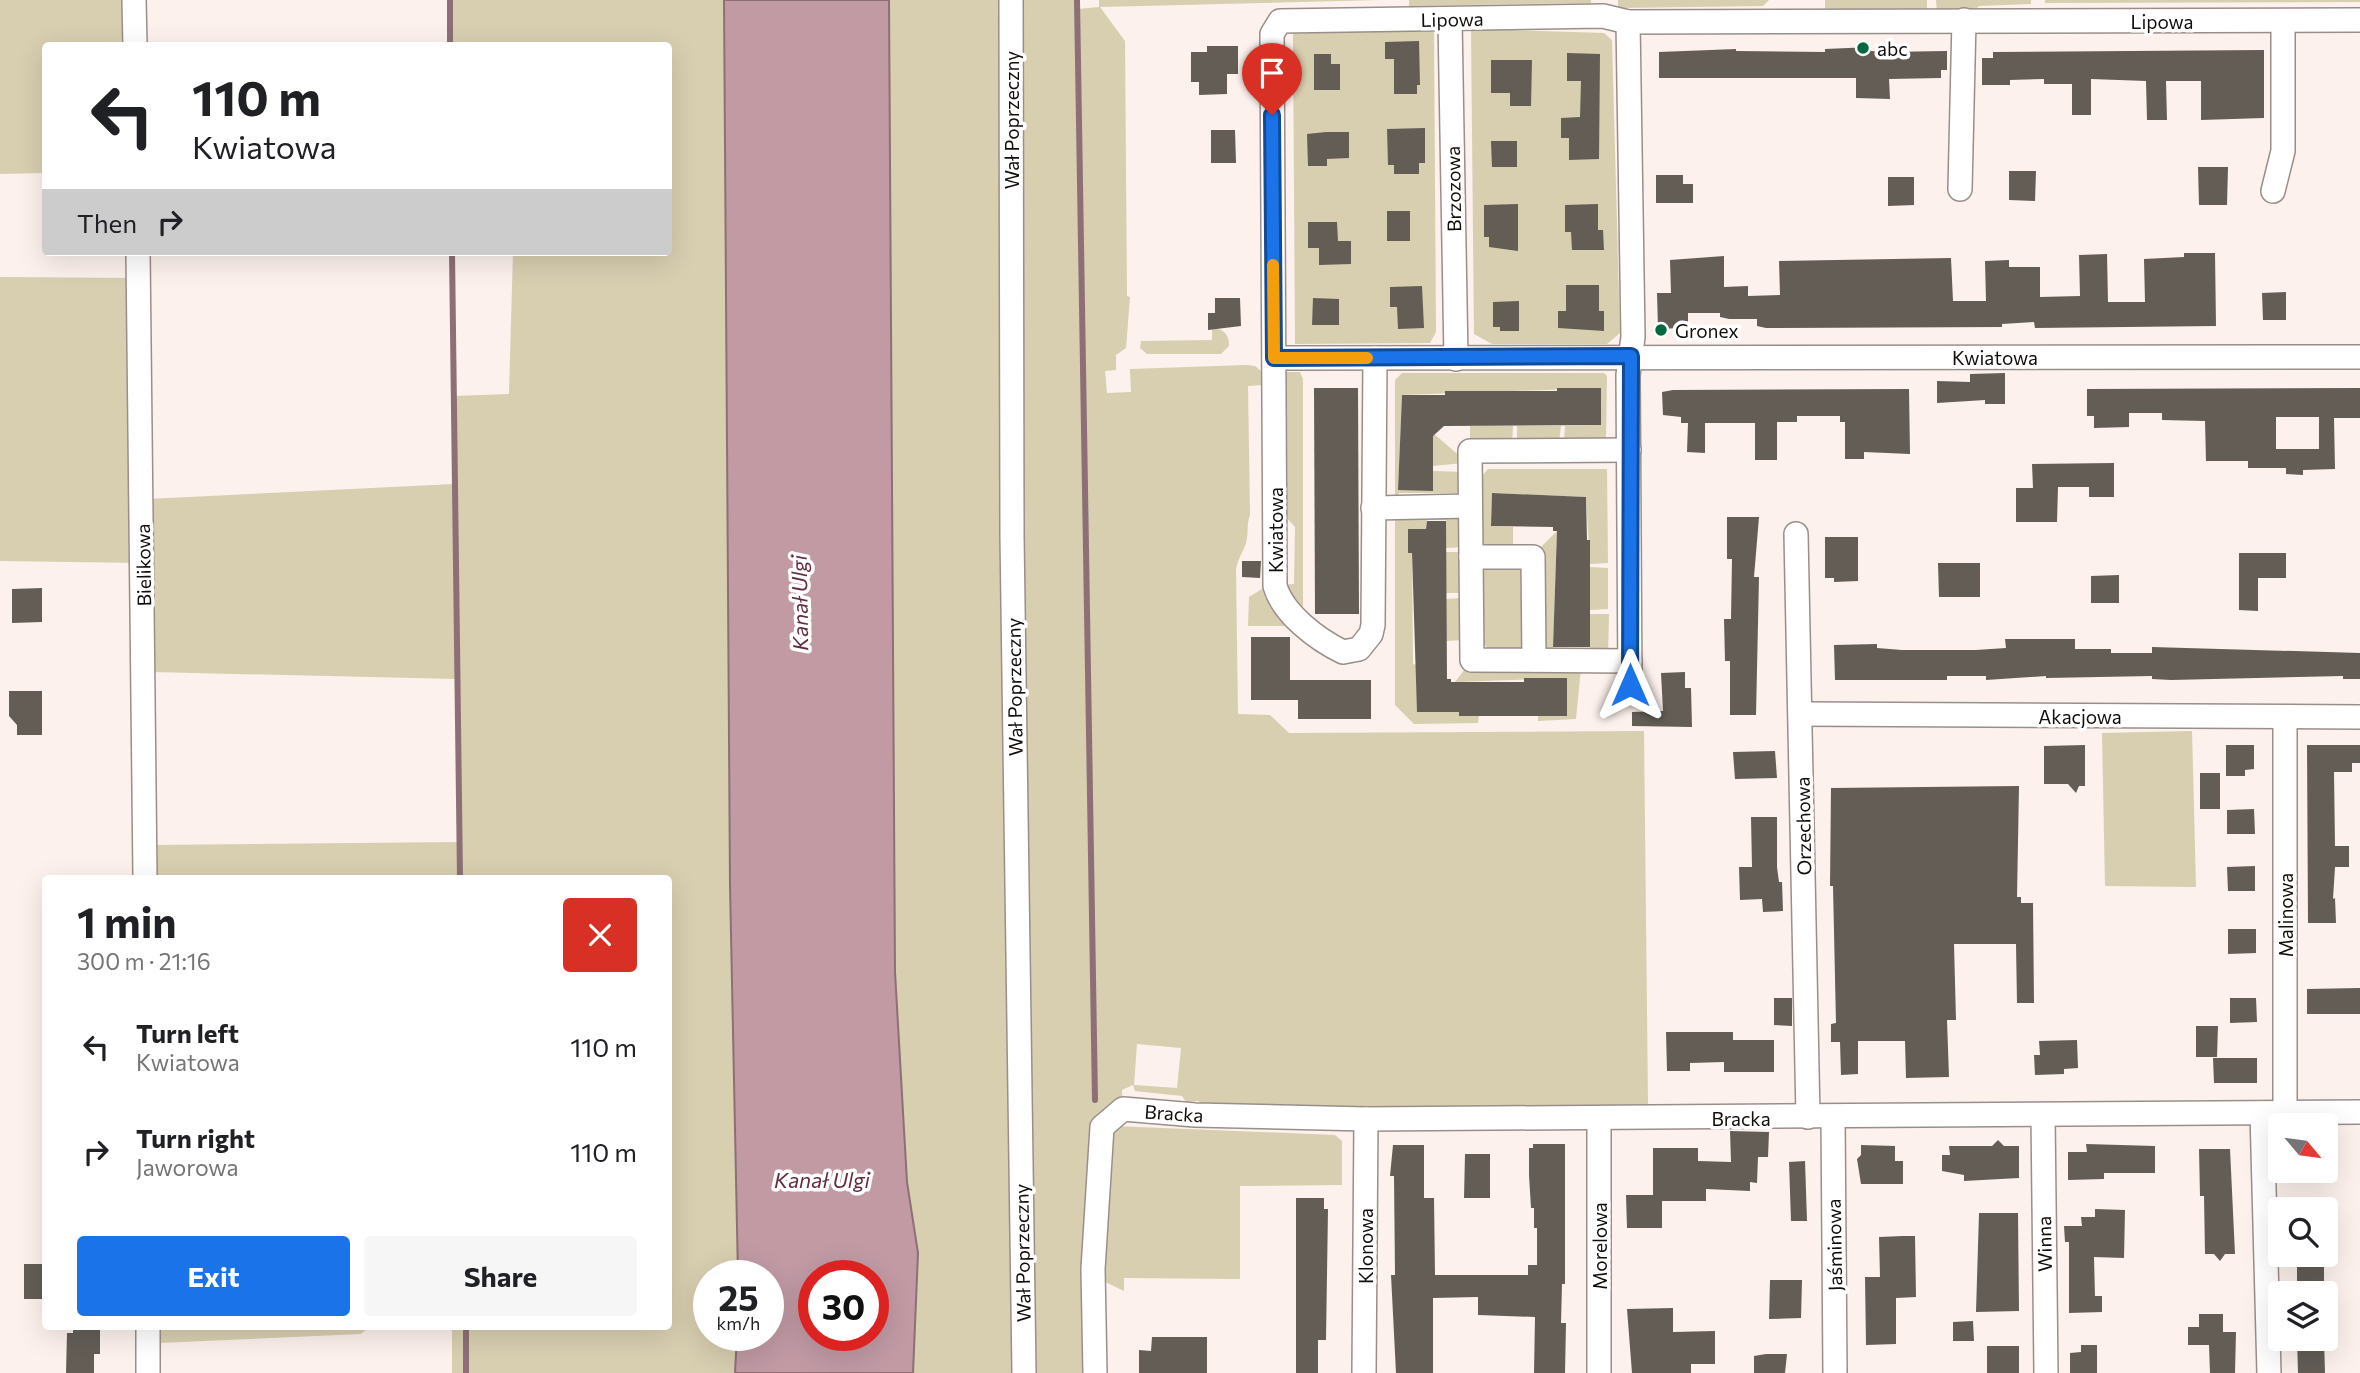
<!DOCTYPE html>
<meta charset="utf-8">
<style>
body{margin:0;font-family:Commissioner,sans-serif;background:#f6f6f6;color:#202124;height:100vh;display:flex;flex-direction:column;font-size:26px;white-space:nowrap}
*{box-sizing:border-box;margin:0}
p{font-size:23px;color:#757577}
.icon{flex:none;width:38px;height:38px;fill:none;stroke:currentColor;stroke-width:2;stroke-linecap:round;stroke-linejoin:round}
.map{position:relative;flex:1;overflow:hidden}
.side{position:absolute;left:42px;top:875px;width:630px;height:455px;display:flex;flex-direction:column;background:#fff;border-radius:7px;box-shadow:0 7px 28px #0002}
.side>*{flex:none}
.guide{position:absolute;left:42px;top:42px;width:630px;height:214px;border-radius:7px;box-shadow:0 7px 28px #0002;background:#fff;color:#202124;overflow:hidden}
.needle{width:46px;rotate:119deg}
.buttons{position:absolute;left:2268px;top:1113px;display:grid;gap:14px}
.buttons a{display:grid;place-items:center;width:70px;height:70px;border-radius:7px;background:#fff;box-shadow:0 7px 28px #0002;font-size:35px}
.speed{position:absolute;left:693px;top:1260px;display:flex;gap:14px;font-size:35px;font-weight:700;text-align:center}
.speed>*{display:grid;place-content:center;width:91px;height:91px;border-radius:50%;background:#fff;box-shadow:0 7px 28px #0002;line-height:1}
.speed small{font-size:18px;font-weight:400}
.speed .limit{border:10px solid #d22;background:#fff;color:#111}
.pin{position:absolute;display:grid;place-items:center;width:60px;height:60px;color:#fff;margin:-72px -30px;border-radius:50% 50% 50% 0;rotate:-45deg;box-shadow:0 0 7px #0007}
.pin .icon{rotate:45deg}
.me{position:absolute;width:77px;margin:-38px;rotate:0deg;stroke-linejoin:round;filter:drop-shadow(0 0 5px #0008)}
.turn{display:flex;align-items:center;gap:24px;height:147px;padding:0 35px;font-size:32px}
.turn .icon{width:91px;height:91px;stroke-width:2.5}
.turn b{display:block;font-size:49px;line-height:60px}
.then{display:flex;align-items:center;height:66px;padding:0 35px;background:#0003;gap:14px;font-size:26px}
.round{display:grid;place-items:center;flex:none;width:74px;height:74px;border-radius:7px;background:#f6f6f6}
.summary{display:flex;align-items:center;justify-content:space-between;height:119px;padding:0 35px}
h1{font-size:42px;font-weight:700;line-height:52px}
.primary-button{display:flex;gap:14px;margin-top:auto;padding:14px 35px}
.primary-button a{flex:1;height:80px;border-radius:7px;background:#1a73e8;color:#fff;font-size:28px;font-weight:700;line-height:80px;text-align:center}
.primary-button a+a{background:#f6f6f6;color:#202124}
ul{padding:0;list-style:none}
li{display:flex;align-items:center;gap:21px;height:105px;padding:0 35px}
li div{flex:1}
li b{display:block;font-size:26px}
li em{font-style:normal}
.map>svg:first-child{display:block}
</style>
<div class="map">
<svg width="2360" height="1373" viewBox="0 0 2360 1373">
<rect width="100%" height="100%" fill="#fcf1ec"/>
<g fill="#d8ceb0" fill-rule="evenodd">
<polygon points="0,0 123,0 123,45 46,46 45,173 0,174"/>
<polygon points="450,0 724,0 730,885 740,1232 738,1276 709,1276 709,1335 737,1335 735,1373 452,1373 452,1327 668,1326 668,878 155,878 154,845 459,842 457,679 152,672 147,499 454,484 453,396 509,394 513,252 668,252 668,46 450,45"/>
<path d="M889 0H1078V9L1099 7V0H1380L1100 7 1125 41 1127 296 1130 297 1126 348 1116 355V370L1105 371 1107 393 1131 392 1130 369 1247 365 1255 366 1261 371 1264 385 1248 386 1250 515C1246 525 1249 534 1246 543 1243 553 1238 557 1236 570L1238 714 1270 715 1289 733 1644 731 1648 1105 1210 1107 1198 1101 1186 1102 1182 1096 1135 1091 1133 1085 1122 1090 1123 1109 1102 1127 1095 1373H913L918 1253 907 1182 895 972ZM1137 1044 1181 1048 1177 1088 1134 1085Z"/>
<polygon points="1409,0 1591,0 1591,3 1409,6"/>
<polygon points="1618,0 1769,0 1763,6 1618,8"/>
<polygon points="1825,0 1927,0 1927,13 1825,10"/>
<polygon points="1936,0 2031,0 2031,4 1979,6 1970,13 1937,13"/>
<polygon points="2045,0 2360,0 2360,2 2045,3"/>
<polygon points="1471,29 1604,33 1612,40 1620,333 1607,344 1492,344 1474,334"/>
<polygon points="1434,30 1436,332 1430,343 1295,344 1293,33"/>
<polygon points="0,277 139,278 143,563 0,561"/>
<path d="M1212 328C1224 329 1229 334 1229 346L1221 354H1147L1140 348 1141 341 1212 340Z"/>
<polygon points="1285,372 1300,372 1303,379 1303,615 1282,585 1294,584 1295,527 1285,516"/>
<polygon points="1402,373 1604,373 1607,376 1606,439 1564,442 1565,426 1601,425 1600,388 1402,395 1398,490 1433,471 1465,472 1464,493 1399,493 1395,502 1395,380"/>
<polygon points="1470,426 1513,426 1512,443 1470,442"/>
<polygon points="1517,426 1561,426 1559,442 1517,442"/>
<polygon points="1433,433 1463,459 1463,463 1433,466"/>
<polygon points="1488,469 1607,469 1608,563 1590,564 1586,497 1492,493 1491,526 1513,527 1513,551 1481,551 1481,477"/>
<polygon points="1459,511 1464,547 1446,548 1446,520 1427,520 1426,529 1408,530 1408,552 1412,553 1413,664 1417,665 1417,712 1459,712 1459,716 1479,716 1478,723 1414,724 1395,705 1395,512"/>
<polygon points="1557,531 1553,648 1590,648 1590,614 1609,614 1608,655 1543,655 1537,551"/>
<rect x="1446" y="552" width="18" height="41"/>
<polygon points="1481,560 1528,561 1528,654 1488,649 1482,641"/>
<polygon points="1590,567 1608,568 1608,609 1590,610"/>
<polygon points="1265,587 1265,597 1289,626 1248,626 1249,597"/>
<polygon points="1463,598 1464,640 1446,641 1446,599"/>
<polygon points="1581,668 1576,719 1538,721 1538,716 1567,715 1567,678 1455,682 1465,669"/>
<polygon points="2192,731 2196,887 2105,886 2102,733"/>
<polygon points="1113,1126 1335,1135 1342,1141 1342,1185 1240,1186 1240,1279 1124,1278 1124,1291 1099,1279"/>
<polygon points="159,1327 369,1327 361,1334 159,1343"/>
</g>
<path fill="#c19aa4" stroke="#8c7076" stroke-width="2" fill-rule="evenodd" d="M724 0H889L895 972 907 1182 918 1253 913 1373H735L737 1335H768V1276H738L730 885ZM814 1276H873V1335H814Z"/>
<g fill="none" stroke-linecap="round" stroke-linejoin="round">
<g stroke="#8c7076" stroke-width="6">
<polyline points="450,0 450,46"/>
<polyline points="1077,0 1095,1100"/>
<polyline points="452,252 460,878"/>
<polyline points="466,1326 466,1373"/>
</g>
</g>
<g fill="#635d56" fill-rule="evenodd">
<polygon points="1419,41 1420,85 1417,85 1417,94 1394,94 1394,59 1385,59 1385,42"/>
<polygon points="1207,46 1238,46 1238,74 1227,74 1227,94 1199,95 1199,82 1191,82 1191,52 1207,52"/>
<polygon points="1871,47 1871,51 1886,52 1947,51 1947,70 1941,70 1941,78 1889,79 1890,99 1856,98 1856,78 1659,78 1659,52 1736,49 1736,51 1825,52 1825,49"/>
<polygon points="2264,50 2264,118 2201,120 2201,81 2166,81 2167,120 2147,120 2146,81 2091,79 2091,115 2072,115 2072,84 2044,84 2044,79 2010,80 2010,85 1982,85 1982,58 1993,58 1993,52"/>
<polygon points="1567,53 1600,54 1599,159 1569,160 1569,138 1561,138 1561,118 1580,117 1581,81 1567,81"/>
<polygon points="1314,54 1331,54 1331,64 1340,64 1340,90 1314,90"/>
<polygon points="1491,60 1532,60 1531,106 1510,106 1510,93 1491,93"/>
<polygon points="1425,128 1425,163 1419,163 1419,174 1394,174 1394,165 1388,165 1387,129"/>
<polygon points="1211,130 1235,130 1236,163 1211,163"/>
<polygon points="1326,132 1349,132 1349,158 1327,159 1327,166 1308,166 1307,134"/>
<polygon points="1491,141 1517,141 1517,167 1492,167"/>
<polygon points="2198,167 2228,167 2227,205 2199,205"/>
<polygon points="2009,171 2036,171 2035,201 2009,200"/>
<polygon points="1656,175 1683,175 1683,184 1693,184 1693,203 1656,203"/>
<polygon points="1888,177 1914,177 1914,205 1888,206"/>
<polygon points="1518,204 1518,251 1489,247 1489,237 1484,237 1484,205"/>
<polygon points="1598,204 1598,230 1603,230 1604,250 1572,250 1571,232 1565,232 1565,205"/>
<rect x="1387" y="211" width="23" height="30"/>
<polygon points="1308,222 1337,222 1338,241 1351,241 1351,264 1319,265 1319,248 1308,248"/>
<polygon points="2184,253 2215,253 2216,326 2035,328 2034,322 2002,324 2002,327 1766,328 1757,326 1757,319 1729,319 1720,317 1720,313 1688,313 1688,324 1682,324 1682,328 1658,329 1657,293 1671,293 1670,260 1724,256 1724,287 1748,286 1748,296 1780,295 1779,261 1951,258 1953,301 1986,301 1985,261 2009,260 2009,267 2040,267 2040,297 2080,296 2079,255 2107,254 2108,302 2145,302 2144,259 2184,257"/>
<polygon points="1566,285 1599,285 1599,311 1604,311 1604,331 1558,328 1558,311 1566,311"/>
<polygon points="1422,286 1424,328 1398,329 1397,307 1390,307 1390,287"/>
<polygon points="2286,292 2286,320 2263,320 2262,293"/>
<polygon points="1215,298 1240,298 1241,326 1208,330 1208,313 1215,313"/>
<polygon points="1313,298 1339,299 1339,325 1312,325"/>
<polygon points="1519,301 1519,331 1500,331 1500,327 1493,327 1493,302"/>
<polygon points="2005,373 2005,404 1985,404 1985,400 1937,403 1937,381 1970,382 1970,374"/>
<polygon points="1314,388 1358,388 1359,614 1315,614"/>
<polygon points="1557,388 1601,388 1601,425 1444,426 1433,436 1433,491 1398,490 1402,395 1445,395 1445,391 1557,391"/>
<path d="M2360 388V418H2334L2335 469 2303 470V475L2286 474V468H2248V461H2206L2205 421 2162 420V413H2129V427L2094 428V416H2087V389ZM2276 417H2319V449H2276Z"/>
<polygon points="1909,389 1910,454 1864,452 1864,459 1845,459 1845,422 1840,422 1840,416 1797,416 1797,422 1777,422 1777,460 1755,460 1755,423 1705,423 1705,453 1687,452 1688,423 1681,423 1681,417 1663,415 1662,392 1673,390"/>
<polygon points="2114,463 2114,497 2089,497 2089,487 2058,487 2057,522 2016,522 2016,488 2033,488 2032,464"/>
<polygon points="1492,493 1586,497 1587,540 1590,540 1590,647 1553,647 1557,531 1553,531 1553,527 1491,526"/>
<polygon points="1727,517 1759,517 1754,577 1759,577 1756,715 1730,715 1730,661 1725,661 1724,619 1731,619 1732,559 1727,559"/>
<polygon points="1427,521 1446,521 1447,679 1451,679 1451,682 1524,682 1524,678 1567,678 1567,716 1459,716 1459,712 1417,712 1412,553 1408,553 1408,529 1426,529"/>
<polygon points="1825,537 1858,537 1858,581 1834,582 1834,578 1825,578"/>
<polygon points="2239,553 2286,553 2286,578 2258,578 2258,611 2239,610"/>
<polygon points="1242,561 1261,561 1260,578 1242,577"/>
<polygon points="1938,563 1980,563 1980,597 1939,597"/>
<polygon points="2119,575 2119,603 2091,603 2091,576"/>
<polygon points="42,588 42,622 12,623 12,589"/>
<polygon points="1251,637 1290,637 1290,680 1371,680 1371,719 1298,719 1298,700 1251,700"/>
<polygon points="2005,639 2075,639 2075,649 2111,649 2111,653 2152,653 2152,647 2360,653 2360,679 2343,679 2343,676 2171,680 2152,679 2152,676 2046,678 2046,676 1986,680 1986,676 1947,676 1947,680 1835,680 1834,645 1877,644 1877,648 1902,650 1976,650 2006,648"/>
<polygon points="1685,672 1685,688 1691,688 1692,727 1632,726 1632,712 1663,711 1661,673"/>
<polygon points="9,691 42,691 42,735 17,735 17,725 9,716"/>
<polygon points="2085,745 2085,786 2079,786 2076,793 2068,784 2044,784 2044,746"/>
<polygon points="2226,745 2254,745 2254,769 2245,770 2245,776 2226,776"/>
<polygon points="2307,745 2360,745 2360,763 2352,763 2352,772 2334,772 2335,846 2349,846 2349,867 2335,867 2333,899 2335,898 2336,923 2308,923"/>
<polygon points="1775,751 1777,778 1735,779 1733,752"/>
<rect x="2200" y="773" width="20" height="36"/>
<polygon points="2019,786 2017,897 2021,897 2021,903 2033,903 2034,1003 2017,1003 2016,944 1954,944 1956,1020 1947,1020 1949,1077 1906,1078 1905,1041 1858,1041 1858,1074 1841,1075 1840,1042 1831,1042 1831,1024 1836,1023 1833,886 1830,886 1831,788"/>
<polygon points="2254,809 2255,834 2227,834 2227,810"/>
<polygon points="1751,817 1777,817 1777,867 1779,882 1782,882 1783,911 1763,912 1762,899 1740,900 1739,867 1752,867"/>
<polygon points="2255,866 2255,891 2228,891 2227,867"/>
<polygon points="2228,929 2256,929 2256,953 2228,954"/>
<polygon points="2360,988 2360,1014 2307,1014 2307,989"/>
<polygon points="1774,998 1792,998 1792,1026 1774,1025"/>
<polygon points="2230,998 2256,998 2257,1022 2230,1023"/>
<polygon points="2196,1026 2218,1026 2217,1057 2196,1057"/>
<polygon points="1666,1032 1733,1032 1733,1040 1774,1040 1774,1072 1724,1072 1724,1062 1690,1063 1690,1071 1667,1071"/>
<polygon points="2077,1040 2078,1068 2064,1069 2064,1074 2035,1075 2034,1055 2040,1055 2039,1041"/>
<polygon points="2213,1058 2257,1058 2257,1083 2214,1083"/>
<polygon points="1730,1131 1769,1132 1768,1157 1758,1157 1757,1183 1750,1182 1750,1191 1706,1189 1706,1201 1662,1201 1662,1228 1627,1228 1626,1195 1653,1195 1653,1148 1698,1148 1698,1161 1731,1162"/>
<polygon points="1998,1140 2004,1146 2019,1146 2019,1178 1964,1181 1964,1175 1942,1171 1942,1155 1950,1155 1949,1146 1992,1146"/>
<polygon points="1533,1144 1565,1144 1565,1284 1562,1284 1561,1323 1566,1323 1565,1373 1534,1373 1535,1317 1478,1315 1478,1297 1433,1298 1433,1373 1396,1373 1391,1275 1395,1275 1394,1176 1390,1176 1393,1145 1424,1145 1424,1198 1434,1198 1435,1275 1528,1275 1528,1265 1537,1265 1537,1228 1534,1228 1534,1208 1531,1208 1529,1175 1529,1148 1533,1148"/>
<polygon points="2086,1144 2155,1146 2155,1173 2104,1173 2104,1179 2068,1180 2068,1152 2087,1152"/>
<polygon points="1861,1145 1895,1146 1895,1161 1903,1161 1903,1184 1861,1184 1857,1159 1861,1155"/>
<polygon points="2199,1149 2230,1149 2235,1254 2225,1254 2220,1261 2214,1254 2205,1254 2204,1196 2200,1196"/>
<polygon points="1465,1154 1490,1154 1490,1198 1464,1198"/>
<polygon points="1805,1161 1807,1221 1791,1221 1789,1162"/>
<polygon points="1296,1198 1324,1198 1324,1209 1328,1209 1326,1340 1318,1340 1318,1373 1296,1373"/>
<polygon points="2095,1209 2125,1210 2124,1258 2094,1257 2095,1296 2102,1296 2102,1312 2069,1313 2069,1242 2065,1242 2064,1226 2082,1226 2081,1217 2095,1217"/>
<polygon points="1979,1213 2018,1213 2019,1311 1976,1312"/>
<polygon points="1903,1236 1915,1236 1916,1297 1896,1298 1896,1344 1866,1345 1865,1277 1880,1277 1879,1237"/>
<rect x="24" y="1264" width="22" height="35"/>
<polygon points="2324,1265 2324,1293 2297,1293 2297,1266"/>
<polygon points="1770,1280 1802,1280 1801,1318 1769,1319"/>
<polygon points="1673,1308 1673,1332 1715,1331 1715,1364 1691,1364 1691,1373 1632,1373 1627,1309"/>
<polygon points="2199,1314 2223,1314 2223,1332 2236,1332 2235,1373 2210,1373 2209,1345 2188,1345 2188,1327 2199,1327"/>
<polygon points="1973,1321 1974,1341 1953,1341 1953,1322"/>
<polygon points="73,1326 100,1326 100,1354 94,1354 94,1373 66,1373 67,1333 73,1333"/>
<polygon points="1152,1337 1207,1337 1207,1373 1139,1373 1139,1350 1151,1351"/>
<polygon points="2297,1339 2324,1339 2325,1373 2298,1373"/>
<polygon points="2081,1345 2097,1345 2097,1373 2070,1373 2070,1353 2081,1352"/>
<rect x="1987" y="1346" width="32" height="27"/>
<polygon points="1766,1354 1787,1354 1785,1373 1754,1373 1754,1356"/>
</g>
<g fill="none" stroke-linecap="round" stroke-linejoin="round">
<defs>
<g id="minor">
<polyline points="134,0 135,46"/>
<polyline points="1011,0 1012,535 1024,1373"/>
<polyline points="1450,20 1456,359"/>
<polyline points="1628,22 1633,337 1628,375 1630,685"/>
<polyline points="1960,189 1964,20"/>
<polyline points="2273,191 2283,151 2283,21"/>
<polyline points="138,252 145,878"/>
<polyline points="1274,358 2360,357"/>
<path d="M1375 358 1373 625 1371 634 1359 649 1343 652C1318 640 1283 614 1275 586L1272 34 1280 21 1603 16 1628 22 2360 20"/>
<polyline points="1629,450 1470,451 1472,660 1630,661"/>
<polyline points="1373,508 1470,506"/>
<polyline points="1796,534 1808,1117"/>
<polyline points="1471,557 1533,557 1534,660"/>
<polyline points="1801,714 2360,717"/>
<polyline points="2285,717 2285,1113"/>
<polyline points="2262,1113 2269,1373"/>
<polyline points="2043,1115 2046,1373"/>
<polyline points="1833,1117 1835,1373"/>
<polyline points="148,1326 148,1373"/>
<polyline points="1095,1373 1093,1269 1102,1127 1123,1109 1195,1115 1366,1119 2360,1112"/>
<polyline points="1364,1373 1366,1119"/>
<polyline points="1599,1373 1599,1119"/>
</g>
</defs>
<use href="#minor" stroke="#998f8a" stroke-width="26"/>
<use href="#minor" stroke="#fff" stroke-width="23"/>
</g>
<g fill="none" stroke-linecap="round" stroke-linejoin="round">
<defs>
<polyline id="route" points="1272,115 1274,358 1631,356 1630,685"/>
</defs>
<use href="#route" stroke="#114b97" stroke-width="18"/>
<use href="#route" stroke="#1a73e8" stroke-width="12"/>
<polyline stroke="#f59e0b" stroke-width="12" points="1273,265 1274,358 1367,358"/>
</g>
<g fill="#00693f" stroke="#fff" stroke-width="2.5">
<circle cx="1863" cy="48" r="7"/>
<circle cx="1661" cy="330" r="7"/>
</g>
<g text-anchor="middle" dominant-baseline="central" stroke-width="7" stroke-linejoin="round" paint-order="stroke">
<g font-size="19" fill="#100d0b" stroke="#fff">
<text transform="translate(1452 19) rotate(-1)">Lipowa</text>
<text x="2162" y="21">Lipowa</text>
<text transform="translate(1011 120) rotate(-90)">Wał Poprzeczny</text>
<text transform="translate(1453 189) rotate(-91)">Brzozowa</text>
<text x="1995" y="357">Kwiatowa</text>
<text transform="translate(1275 530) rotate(-90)">Kwiatowa</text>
<text transform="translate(143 565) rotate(-91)">Bielikowa</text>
<text transform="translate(1014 687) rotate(-91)">Wał Poprzeczny</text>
<text x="2080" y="716">Akacjowa</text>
<text transform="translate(1803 826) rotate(-91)">Orzechowa</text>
<text transform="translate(2285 915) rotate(-90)">Malinowa</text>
<text transform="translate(1174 1113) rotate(4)">Bracka</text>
<text x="1741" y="1118">Bracka</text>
<text transform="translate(2044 1244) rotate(-91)">Winna</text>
<text transform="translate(1834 1245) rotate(-91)">Jaśminowa</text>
<text transform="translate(1365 1246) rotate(-90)">Klonowa</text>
<text transform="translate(1599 1246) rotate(-90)">Morelowa</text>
<text transform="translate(1022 1253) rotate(-91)">Wał Poprzeczny</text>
</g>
<g font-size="19" fill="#100d0b" stroke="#fff" text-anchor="start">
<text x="1877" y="48">abc</text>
<text x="1675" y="330">Gronex</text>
</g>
<g font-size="21" font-style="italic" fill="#622e3f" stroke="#fff">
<text transform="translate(799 603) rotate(-91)">Kanał Ulgi</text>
<text x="822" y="1179">Kanał Ulgi</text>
</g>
</g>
</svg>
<div class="buttons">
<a><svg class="needle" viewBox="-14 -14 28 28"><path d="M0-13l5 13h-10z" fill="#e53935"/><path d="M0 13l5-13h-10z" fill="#757577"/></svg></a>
<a><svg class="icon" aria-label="search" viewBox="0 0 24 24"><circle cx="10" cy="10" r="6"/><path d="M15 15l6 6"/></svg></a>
<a><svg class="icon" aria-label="layers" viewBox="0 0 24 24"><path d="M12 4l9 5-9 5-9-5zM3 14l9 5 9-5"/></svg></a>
</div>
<div class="speed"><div>25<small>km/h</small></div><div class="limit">30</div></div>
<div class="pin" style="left:1272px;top:115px;background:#d93025"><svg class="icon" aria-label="arrive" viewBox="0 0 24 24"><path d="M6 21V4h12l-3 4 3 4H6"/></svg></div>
<svg class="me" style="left:1630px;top:685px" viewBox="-20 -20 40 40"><path d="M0-17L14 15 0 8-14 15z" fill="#1a73e8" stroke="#fff" stroke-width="4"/></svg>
<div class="guide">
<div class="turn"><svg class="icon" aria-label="left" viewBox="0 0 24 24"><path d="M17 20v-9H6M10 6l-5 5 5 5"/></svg><div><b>110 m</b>Kwiatowa</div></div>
<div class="then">Then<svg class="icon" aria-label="right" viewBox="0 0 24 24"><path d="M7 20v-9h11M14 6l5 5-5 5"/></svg></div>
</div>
<section class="side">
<div class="summary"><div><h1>1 min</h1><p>300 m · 21:16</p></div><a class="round" style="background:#d93025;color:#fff"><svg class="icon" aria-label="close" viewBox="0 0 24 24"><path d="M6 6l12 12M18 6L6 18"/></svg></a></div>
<ul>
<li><svg class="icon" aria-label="left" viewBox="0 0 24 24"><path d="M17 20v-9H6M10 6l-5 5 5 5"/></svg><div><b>Turn left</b><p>Kwiatowa</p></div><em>110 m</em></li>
<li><svg class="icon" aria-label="right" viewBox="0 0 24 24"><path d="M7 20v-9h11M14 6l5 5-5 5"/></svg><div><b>Turn right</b><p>Jaworowa</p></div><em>110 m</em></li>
</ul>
<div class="primary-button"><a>Exit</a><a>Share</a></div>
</section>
</div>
